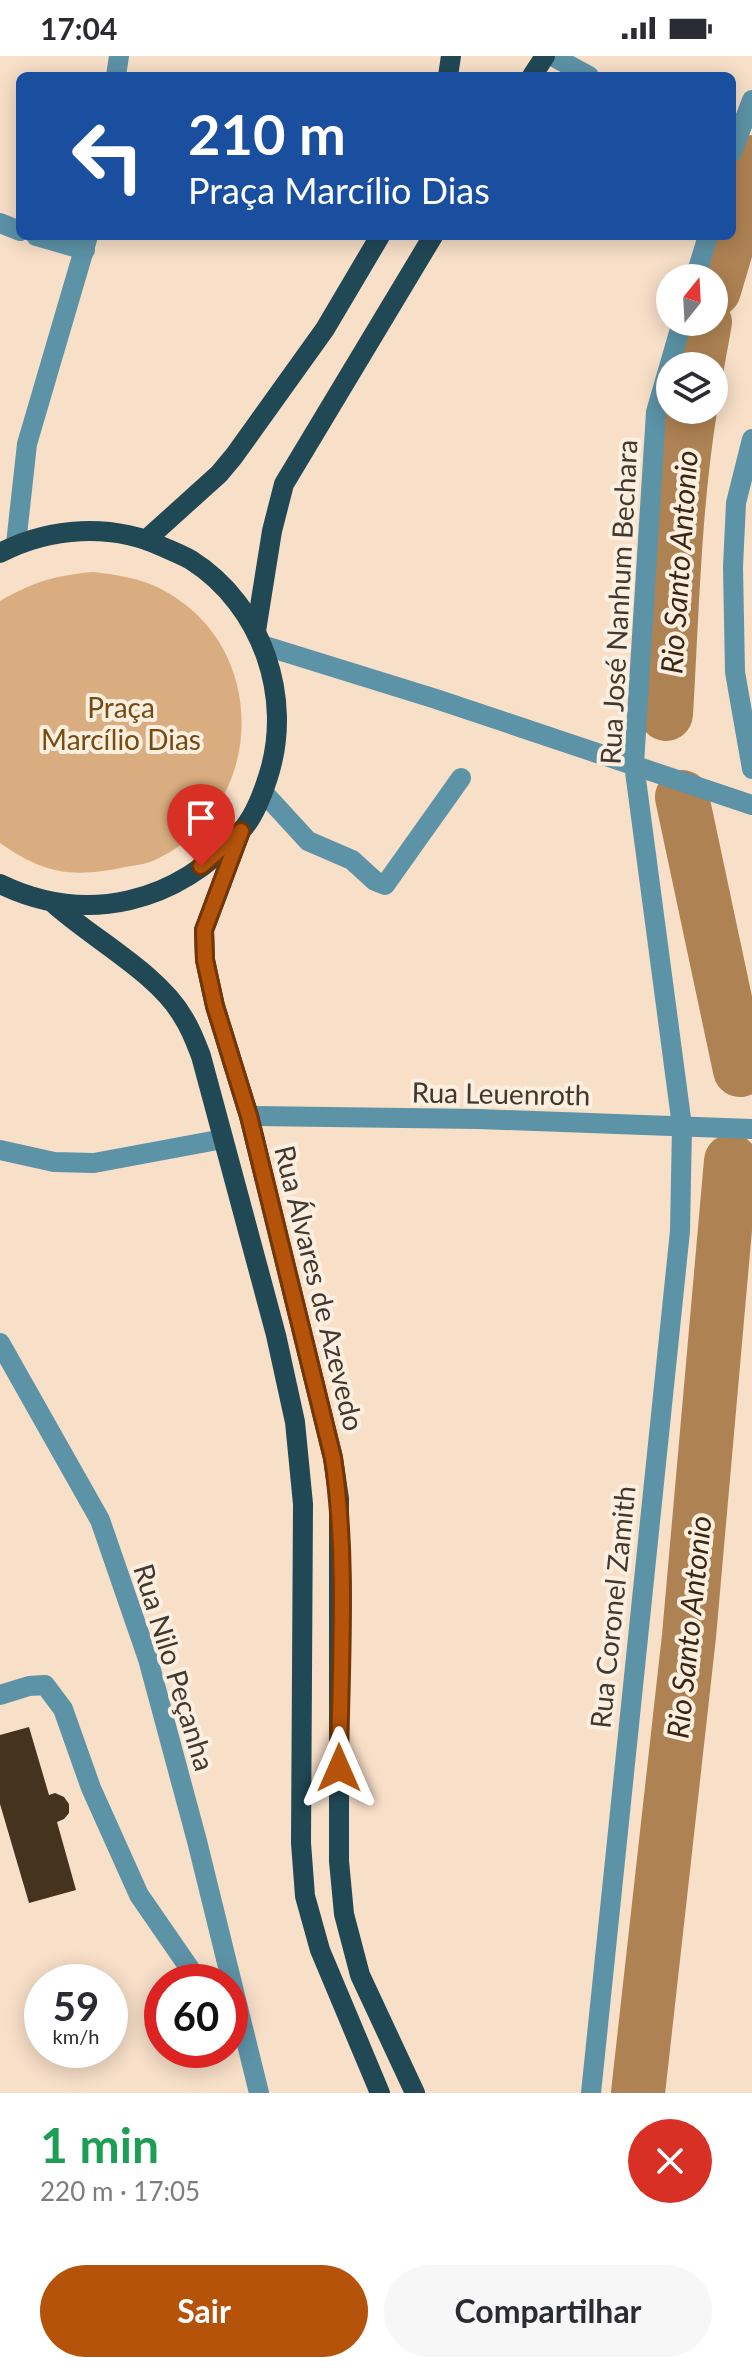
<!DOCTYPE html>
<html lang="pt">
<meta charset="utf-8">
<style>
body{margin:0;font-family:Lato,sans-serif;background:#f7f7f7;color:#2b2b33;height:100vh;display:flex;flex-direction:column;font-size:30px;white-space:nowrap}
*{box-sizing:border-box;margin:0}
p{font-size:26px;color:#7c7c81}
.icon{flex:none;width:44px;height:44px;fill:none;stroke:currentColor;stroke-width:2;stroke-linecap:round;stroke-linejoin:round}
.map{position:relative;height:2037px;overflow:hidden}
.panel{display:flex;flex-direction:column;background:#fff;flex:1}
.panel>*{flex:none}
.banner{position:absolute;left:16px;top:16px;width:720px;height:168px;border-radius:12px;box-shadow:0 4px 20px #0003;background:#1a4fa0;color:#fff;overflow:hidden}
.needle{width:52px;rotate:18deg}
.buttons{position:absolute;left:656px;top:208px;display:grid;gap:16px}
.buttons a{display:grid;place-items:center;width:72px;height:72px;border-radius:50%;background:#fff;box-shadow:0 4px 20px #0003;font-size:40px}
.speed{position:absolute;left:24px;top:1908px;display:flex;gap:16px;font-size:40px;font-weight:700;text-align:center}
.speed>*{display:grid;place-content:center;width:104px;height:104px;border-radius:50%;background:#fff;box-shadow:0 4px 20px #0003;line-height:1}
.speed small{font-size:20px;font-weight:400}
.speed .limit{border:12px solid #d22;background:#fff;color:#111}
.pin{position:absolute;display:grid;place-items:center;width:68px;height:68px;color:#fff;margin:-82px -34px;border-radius:50% 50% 50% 0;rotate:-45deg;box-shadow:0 0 8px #0007}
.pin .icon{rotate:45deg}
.me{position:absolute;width:88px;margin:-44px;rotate:0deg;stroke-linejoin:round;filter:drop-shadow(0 0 6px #0008)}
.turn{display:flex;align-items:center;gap:28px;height:168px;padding:0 40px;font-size:36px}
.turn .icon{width:104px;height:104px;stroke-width:2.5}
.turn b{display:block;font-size:56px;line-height:68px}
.round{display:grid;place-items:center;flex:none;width:84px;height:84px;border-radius:42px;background:#f7f7f7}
.headline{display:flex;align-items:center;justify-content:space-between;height:136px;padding:0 40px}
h1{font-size:48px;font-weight:700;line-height:60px;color:#1e9e55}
.cta{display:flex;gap:16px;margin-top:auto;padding:16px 40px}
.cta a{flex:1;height:92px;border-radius:48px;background:#b45309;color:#fff;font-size:32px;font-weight:700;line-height:92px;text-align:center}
.cta a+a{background:#f7f7f7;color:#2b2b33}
.status{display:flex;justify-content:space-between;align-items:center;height:56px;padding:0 40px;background:#fff;direction:ltr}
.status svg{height:22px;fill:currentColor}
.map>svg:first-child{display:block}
</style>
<div class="status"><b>17:04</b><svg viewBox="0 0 49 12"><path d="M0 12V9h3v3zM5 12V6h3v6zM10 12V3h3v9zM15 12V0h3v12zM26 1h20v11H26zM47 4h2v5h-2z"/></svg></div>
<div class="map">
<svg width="752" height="2037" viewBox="0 0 752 2037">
<rect width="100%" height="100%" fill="#f7dfc8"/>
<path fill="#d9ad7f" d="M94 516C117 519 139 522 159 532 271 587 268 750 157 803 146 809 132 809 121 812 70 822 43 817 0 787V545C33 526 56 519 94 516Z"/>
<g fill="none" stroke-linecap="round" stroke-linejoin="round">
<g stroke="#ae8253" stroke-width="54">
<polyline points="732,173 752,106"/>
<polyline points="714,234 730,180"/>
<polyline points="697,310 705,266"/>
<path d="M666 658C672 557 674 454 690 354"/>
<polyline points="682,741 740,1014"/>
<polyline points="638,2037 689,1580 731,1105"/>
</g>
</g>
<polygon fill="#453320" points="29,1671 49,1739 55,1737 64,1741 69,1748 69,1757 64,1763 57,1766 76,1834 29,1847 0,1748 0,1679"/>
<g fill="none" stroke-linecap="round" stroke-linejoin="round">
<g stroke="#5d93a7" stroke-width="20">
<polyline points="552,0 589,20"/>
<polyline points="116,20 119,0"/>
<polyline points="732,96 752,44"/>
<polyline points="0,167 20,175"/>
<polyline points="36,180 85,194"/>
<polyline points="695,222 708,180"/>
<polyline points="752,383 736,447 733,511 735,616 752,713"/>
<polyline points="16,488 27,388 88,180"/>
<polyline points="262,589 436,643 752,749"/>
<polyline points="263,736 308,785 352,804 375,825 385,829 461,722"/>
<polyline points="249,1060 478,1063 752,1073"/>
<polyline points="0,1094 54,1106 94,1107 223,1083"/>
<polyline points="0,1287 100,1464 148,1603 197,1785 259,2037"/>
<polyline points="0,1639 29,1630 45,1629 63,1653 91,1732 139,1839 199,1926"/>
<polyline points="591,2037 680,1175 682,1070 634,708 656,356 682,266"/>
</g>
<g stroke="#214855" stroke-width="20">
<polyline points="448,20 451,0"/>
<polyline points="532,20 545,0"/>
<polyline points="147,483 219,418 234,400 325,273 380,180"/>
<path d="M0 497C50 471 112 467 163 491 172 495 182 499 191 504 262 549 294 642 268 721 262 740 254 761 241 775 177 847 87 870 0 828"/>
<polyline points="256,575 272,475 284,428 433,180"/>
<polyline points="241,775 204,874 205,904 215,950 249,1060 333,1402 339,1443 339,1805 344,1858 360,1919 415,2037"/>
<path d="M53 847C91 882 158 917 183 961 191 973 196 987 201 1000L276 1279 295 1366 303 1448 301 1787 305 1840 320 1894 380 2037"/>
</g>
</g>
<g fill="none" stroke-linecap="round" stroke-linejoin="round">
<defs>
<path id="route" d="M201 810 241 775 204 874 205 904 215 950 249 1060 333 1402C348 1502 340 1610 339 1712"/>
</defs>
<use href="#route" stroke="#753606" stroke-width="20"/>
<use href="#route" stroke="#b45309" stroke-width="14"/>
</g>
<g text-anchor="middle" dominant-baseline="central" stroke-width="8" stroke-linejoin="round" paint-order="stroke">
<g font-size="28" fill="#41382f" stroke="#fdefe0">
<text transform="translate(618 546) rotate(-87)">Rua José Nanhum Bechara</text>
<text transform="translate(501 1037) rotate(1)">Rua Leuenroth</text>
<text transform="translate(320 1232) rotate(76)">Rua Álvares de Azevedo</text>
<text transform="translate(612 1551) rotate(-84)">Rua Coronel Zamith</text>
<text transform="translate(175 1611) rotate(73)">Rua Nilo Peçanha</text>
</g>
<g font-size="28" fill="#764a11" stroke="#fdefe0">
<text x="121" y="651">Praça<tspan x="121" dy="32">Marcílio Dias</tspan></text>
</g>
<g font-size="30" font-style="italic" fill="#3b2711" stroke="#fdefe0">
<text transform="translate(678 506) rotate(-86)">Rio Santo Antonio</text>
<text transform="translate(688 1571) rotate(-84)">Rio Santo Antonio</text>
</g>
</g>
</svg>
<div class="buttons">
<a><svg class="needle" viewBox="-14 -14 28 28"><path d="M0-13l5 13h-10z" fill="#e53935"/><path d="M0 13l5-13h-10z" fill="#7c7c81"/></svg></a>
<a><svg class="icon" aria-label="layers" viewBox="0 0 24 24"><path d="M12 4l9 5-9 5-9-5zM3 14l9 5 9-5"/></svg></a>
</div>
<div class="speed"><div>59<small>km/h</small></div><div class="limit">60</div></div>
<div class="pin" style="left:201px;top:810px;background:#d93025"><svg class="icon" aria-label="arrive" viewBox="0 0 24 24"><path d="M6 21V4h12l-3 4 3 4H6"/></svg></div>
<svg class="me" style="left:339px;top:1712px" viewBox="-20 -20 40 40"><path d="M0-17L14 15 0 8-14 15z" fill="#b45309" stroke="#fff" stroke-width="4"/></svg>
<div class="banner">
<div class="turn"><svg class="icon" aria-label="left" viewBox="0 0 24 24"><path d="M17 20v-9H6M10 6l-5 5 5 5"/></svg><div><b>210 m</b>Praça Marcílio Dias</div></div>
</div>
</div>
<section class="panel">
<div class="headline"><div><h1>1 min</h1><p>220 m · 17:05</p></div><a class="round" style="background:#d93025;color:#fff"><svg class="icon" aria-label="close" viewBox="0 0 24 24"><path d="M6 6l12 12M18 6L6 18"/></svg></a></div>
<div class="cta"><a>Sair</a><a>Compartilhar</a></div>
</section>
